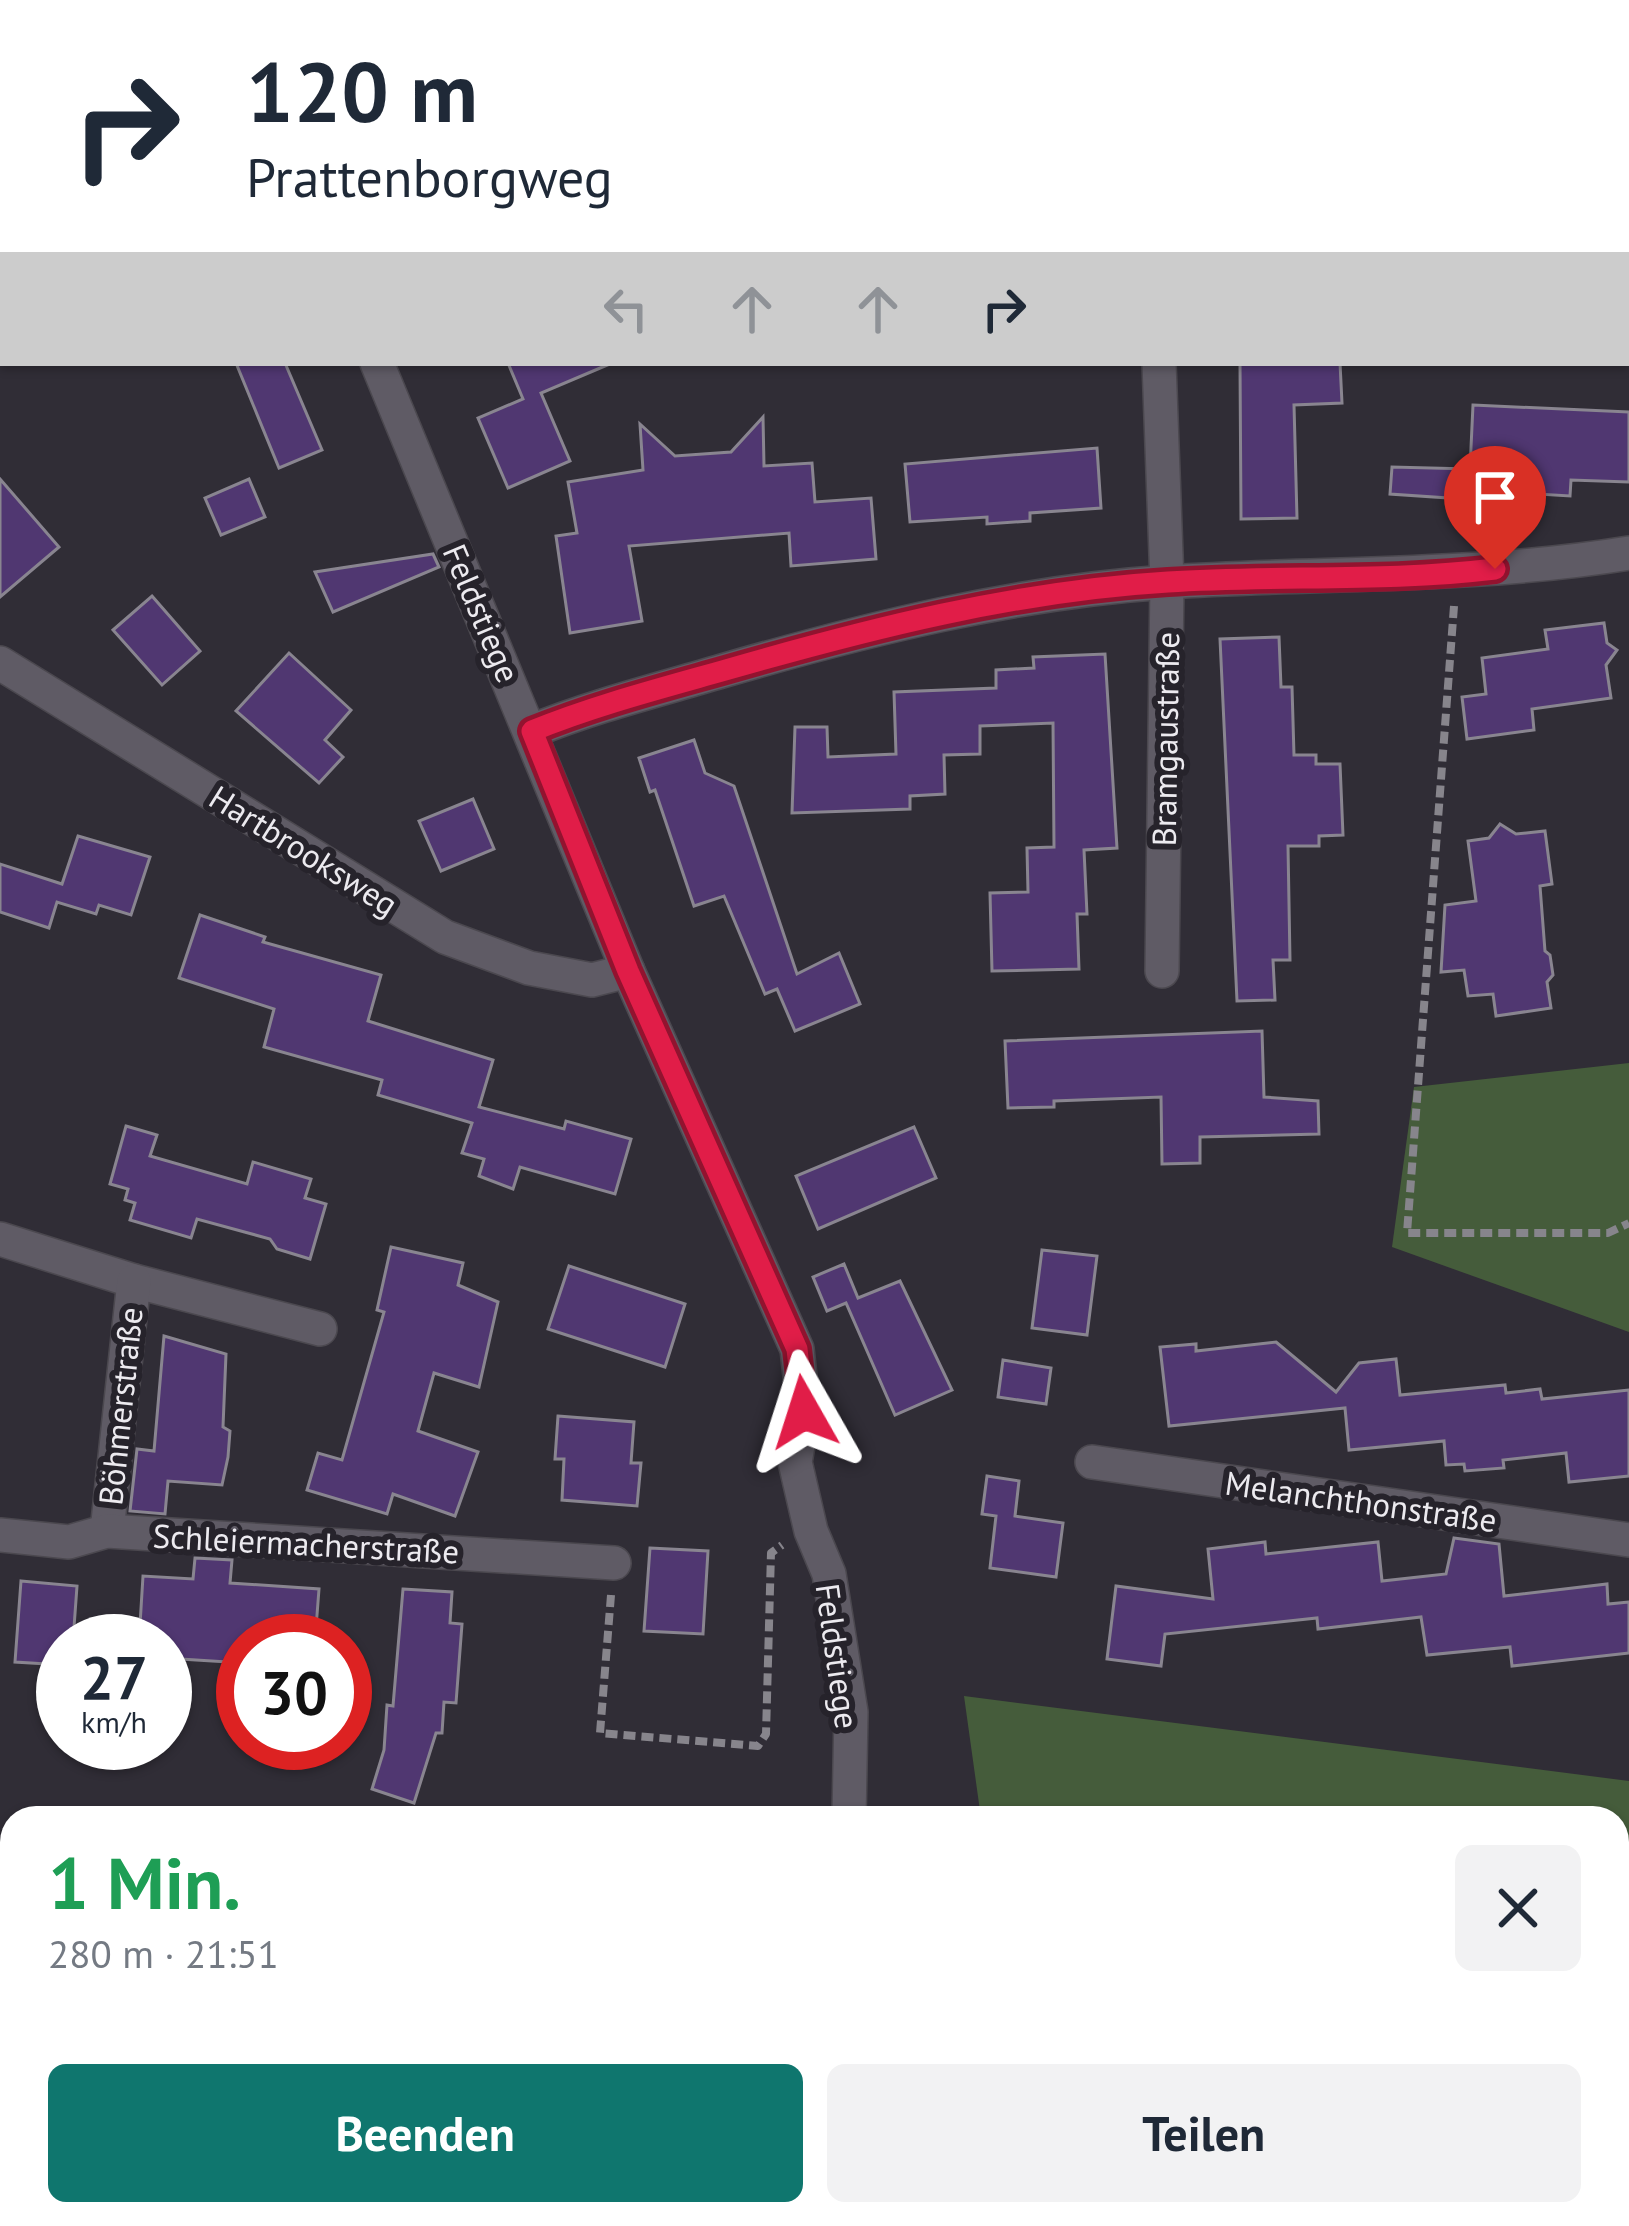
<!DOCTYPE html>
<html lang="de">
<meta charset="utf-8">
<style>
body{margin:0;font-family:"PT Sans",sans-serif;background:#f2f2f3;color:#1f2937;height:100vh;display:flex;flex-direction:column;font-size:45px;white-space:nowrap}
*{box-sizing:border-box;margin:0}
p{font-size:39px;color:#747a83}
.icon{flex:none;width:66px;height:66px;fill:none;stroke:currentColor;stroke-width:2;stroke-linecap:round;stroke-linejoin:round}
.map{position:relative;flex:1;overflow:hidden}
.drawer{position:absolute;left:0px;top:1806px;width:1629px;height:420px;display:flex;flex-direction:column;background:#fff;border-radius:36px 36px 0 0;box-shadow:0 3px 9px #0004}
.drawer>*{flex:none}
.banner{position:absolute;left:0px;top:0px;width:1629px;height:366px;box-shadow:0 3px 9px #0004;background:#fff;color:#1f2937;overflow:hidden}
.speed{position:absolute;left:36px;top:1614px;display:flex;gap:24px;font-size:60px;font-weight:700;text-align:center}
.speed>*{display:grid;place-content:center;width:156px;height:156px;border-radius:50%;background:#fff;box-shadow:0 3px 9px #0004;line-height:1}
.speed small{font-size:30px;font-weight:400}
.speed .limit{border:18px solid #d22;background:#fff;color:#111}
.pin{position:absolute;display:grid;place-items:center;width:102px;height:102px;color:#fff;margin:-123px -51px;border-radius:50% 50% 50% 0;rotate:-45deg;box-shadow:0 0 12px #0007}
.pin .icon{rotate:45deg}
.me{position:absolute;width:132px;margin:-66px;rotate:354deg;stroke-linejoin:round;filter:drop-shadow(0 0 9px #0008)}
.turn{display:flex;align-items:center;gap:42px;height:252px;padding:0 48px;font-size:54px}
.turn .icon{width:156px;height:156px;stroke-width:2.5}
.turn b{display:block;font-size:84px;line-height:102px}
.lanes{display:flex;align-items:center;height:114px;padding:0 48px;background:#0003;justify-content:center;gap:60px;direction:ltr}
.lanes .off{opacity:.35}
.round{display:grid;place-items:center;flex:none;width:126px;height:126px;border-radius:18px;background:#f2f2f3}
.head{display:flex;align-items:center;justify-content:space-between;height:204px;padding:0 48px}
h1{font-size:72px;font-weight:700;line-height:90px;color:#1e9e55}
.action{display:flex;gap:24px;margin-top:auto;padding:24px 48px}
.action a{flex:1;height:138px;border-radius:18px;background:#0f766e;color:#fff;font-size:48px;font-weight:700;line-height:138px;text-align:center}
.action a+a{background:#f2f2f3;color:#1f2937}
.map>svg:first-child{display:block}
</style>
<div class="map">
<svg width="1629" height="2226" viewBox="0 0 1629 2226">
<rect width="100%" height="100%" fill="#302d36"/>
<g fill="#455c3b">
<polygon points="1629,1063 1629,1332 1392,1247 1414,1087"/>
<polygon points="964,1696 1629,1781 1629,2164 1617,2163 1617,1818 981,1818"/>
</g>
<g fill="#503771" stroke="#898590" stroke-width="3">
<polygon points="236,363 285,363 322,450 279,468"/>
<polygon points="508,363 612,363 541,393 570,461 508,488 478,418 523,399"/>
<polygon points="1240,363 1340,363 1342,403 1294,405 1297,518 1241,519"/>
<polygon points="1473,405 1629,412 1629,482 1571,480 1570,496 1538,494 1537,504 1390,494 1392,467 1470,469"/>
<polygon points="763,417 764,466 812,463 815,502 871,498 876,559 791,566 789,533 629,546 642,621 570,633 556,536 577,533 568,482 643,470 640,424 675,456 731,452"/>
<polygon points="1097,448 1101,508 1030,513 1030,521 987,524 987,517 910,522 905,464"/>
<polygon points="0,479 59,547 0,597"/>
<polygon points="249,479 265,517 221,535 205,498"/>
<polygon points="433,554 439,567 333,612 315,572"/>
<polygon points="152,596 200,651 162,685 113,630"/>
<polygon points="1604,623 1607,643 1617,650 1606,665 1611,698 1532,709 1534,730 1467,739 1462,697 1486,694 1482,658 1548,649 1545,630"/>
<polygon points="1279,637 1281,687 1292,687 1294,755 1316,755 1316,764 1340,764 1343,835 1319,836 1319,846 1288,846 1290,960 1273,960 1275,1000 1237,1001 1220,639"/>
<polygon points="289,653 351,710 325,740 343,757 319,783 236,711"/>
<polygon points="1105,654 1117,848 1084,850 1087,914 1077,914 1079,969 992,971 990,893 1028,892 1027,848 1054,847 1053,723 980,726 980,754 944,755 945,794 910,796 910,809 792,813 795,727 827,727 828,757 896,754 894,692 996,688 996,670 1034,668 1033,657"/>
<polygon points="694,740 705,773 734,786 797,974 839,953 860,1004 795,1031 777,989 765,994 724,896 694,906 655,790 650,792 639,758"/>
<polygon points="473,799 494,849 441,871 419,821"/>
<polygon points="1500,824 1516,834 1545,831 1552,884 1540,886 1545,951 1550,955 1553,975 1547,982 1551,1008 1496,1016 1493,994 1468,996 1464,970 1441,972 1445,905 1476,901 1468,841 1489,838"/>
<polygon points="78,836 150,857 131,915 99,905 96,914 57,902 49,928 0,912 0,864 62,884"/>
<polygon points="200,915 265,937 263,942 381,975 368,1021 493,1060 479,1107 564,1129 566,1121 631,1139 615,1194 520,1167 513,1189 479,1176 484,1159 462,1153 472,1123 378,1095 382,1080 264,1047 274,1009 179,978"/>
<polygon points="1262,1031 1264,1097 1318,1101 1319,1134 1200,1137 1200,1163 1162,1164 1161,1097 1054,1101 1054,1107 1008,1108 1005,1041"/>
<polygon points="126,1126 157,1135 150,1156 247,1184 253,1162 311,1179 305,1198 326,1204 310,1259 277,1249 270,1239 197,1219 191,1238 130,1220 135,1203 125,1200 128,1189 110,1184"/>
<polygon points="914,1127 936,1178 818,1229 796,1176"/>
<polygon points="391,1247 463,1263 458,1285 498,1302 479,1387 434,1373 418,1431 478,1452 455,1516 393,1494 387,1514 307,1490 318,1453 342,1460 384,1312 377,1310"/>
<polygon points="1042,1250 1097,1256 1087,1335 1032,1328"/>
<polygon points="844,1264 858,1298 900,1281 952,1390 895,1415 846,1303 827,1311 813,1277"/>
<polygon points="569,1266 685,1304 665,1367 548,1329"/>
<polygon points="164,1336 226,1354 223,1427 230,1431 228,1457 222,1485 168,1481 165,1514 130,1511 137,1449 154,1451"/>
<polygon points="1276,1342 1336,1392 1359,1363 1396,1359 1400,1395 1505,1385 1506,1393 1540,1389 1542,1399 1629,1390 1629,1476 1569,1482 1566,1453 1503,1460 1504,1468 1465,1471 1464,1464 1446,1465 1444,1441 1349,1450 1345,1408 1169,1426 1160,1347 1196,1344 1196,1351"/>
<polygon points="1003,1360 1051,1368 1046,1404 998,1397"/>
<polygon points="558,1416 634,1422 631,1463 641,1463 637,1506 562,1500 564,1459 555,1459"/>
<polygon points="987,1476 1019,1481 1015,1516 1063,1523 1056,1577 990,1568 996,1516 982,1514"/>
<polygon points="1454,1538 1499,1544 1504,1596 1607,1584 1608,1604 1629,1602 1629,1653 1512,1666 1510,1647 1427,1655 1421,1617 1318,1629 1317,1618 1165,1634 1161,1666 1107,1659 1116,1586 1213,1599 1208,1549 1265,1542 1266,1554 1378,1542 1382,1581 1446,1574"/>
<polygon points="650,1548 708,1551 703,1634 644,1631"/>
<polygon points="195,1558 232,1560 230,1583 319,1589 315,1641 243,1641 243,1663 165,1658 165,1641 139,1641 143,1576 193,1579"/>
<polygon points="21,1581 77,1586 73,1641 63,1641 63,1665 15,1662"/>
<polygon points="403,1589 452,1592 450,1623 462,1624 456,1703 444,1702 442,1733 436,1733 414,1803 372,1789 384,1750 387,1705 393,1706"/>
</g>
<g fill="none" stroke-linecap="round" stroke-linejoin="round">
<defs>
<g id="service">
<polyline points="692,0 692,3"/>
<polyline points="690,2214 697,2226"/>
</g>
<g id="minor">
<polyline points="224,0 225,3"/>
<polyline points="1145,0 1145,3"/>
<polyline points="377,363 628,971 797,1349 804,1412 795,1462 811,1531 829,1574 851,1712 849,1818"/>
<polyline points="1159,363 1167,582 1162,971"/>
<polyline points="0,663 445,937 529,968 592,980 628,971"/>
<path d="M532 731C593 706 658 690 722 671 867 629 1015 592 1167 582 1322 572 1475 578 1629 553"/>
<polyline points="0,1239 134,1281 320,1329"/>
<polyline points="1092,1462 1629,1540"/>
<polyline points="107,1531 134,1281"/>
<polyline points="0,1535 69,1542 107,1531 614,1563"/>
<polyline points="847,2214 847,2226"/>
</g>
<g id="primary">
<polyline points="0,2091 12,2092"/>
<polyline points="1617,2208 1629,2208"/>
</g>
</defs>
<use href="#service" stroke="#4b484f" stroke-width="20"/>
<use href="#minor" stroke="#4b484f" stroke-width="36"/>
<use href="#primary" stroke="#4b484f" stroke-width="57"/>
<g stroke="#87858c" stroke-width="8" stroke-dasharray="12 6" stroke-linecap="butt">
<polyline points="1626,86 1629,86"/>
<polyline points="1454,606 1407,1233 1608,1233 1629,1223"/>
<polyline points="611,1595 600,1733 758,1746 766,1734 771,1553 782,1545"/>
<polyline points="0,2162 12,2163"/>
<polyline points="999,2214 1018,2226"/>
</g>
<use href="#service" stroke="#5f5b65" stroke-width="16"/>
<use href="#minor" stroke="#5f5b65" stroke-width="33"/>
<use href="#primary" stroke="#956f42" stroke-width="54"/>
</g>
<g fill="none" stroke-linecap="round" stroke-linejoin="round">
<defs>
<path id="route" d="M804 1412 797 1349 628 971 532 731C593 706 658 689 722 671 868 629 1016 591 1168 582 1277 575 1386 582 1495 569"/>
</defs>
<use href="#route" stroke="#92132f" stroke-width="30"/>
<use href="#route" stroke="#e11d48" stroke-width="21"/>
</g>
<g text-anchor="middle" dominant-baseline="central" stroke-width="12" stroke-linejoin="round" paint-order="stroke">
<g font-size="33" fill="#eceaef" stroke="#26232b">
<text transform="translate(482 613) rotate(67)">Feldstiege</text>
<text transform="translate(1165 739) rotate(-89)">Bramgaustraße</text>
<text transform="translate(304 850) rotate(32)">Hartbrooksweg</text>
<text transform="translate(120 1406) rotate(-84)">Böhmerstraße</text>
<text transform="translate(1361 1501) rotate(8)">Melanchthonstraße</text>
<text transform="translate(306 1543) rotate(3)">Schleiermacherstraße</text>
<text transform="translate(838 1656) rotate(82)">Feldstiege</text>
</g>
</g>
</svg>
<div class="speed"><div>27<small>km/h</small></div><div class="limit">30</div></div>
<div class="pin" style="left:1495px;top:569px;background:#d93025"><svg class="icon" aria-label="arrive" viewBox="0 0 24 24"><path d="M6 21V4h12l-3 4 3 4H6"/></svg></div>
<svg class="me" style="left:804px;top:1412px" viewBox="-20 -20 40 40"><path d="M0-17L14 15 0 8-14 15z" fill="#e11d48" stroke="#fff" stroke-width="4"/></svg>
<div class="banner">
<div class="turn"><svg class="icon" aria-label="right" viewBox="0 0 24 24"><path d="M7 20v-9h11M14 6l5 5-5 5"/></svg><div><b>120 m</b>Prattenborgweg</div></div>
<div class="lanes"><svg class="icon off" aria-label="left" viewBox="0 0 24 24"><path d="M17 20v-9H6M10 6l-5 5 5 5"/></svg><svg class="icon off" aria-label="ahead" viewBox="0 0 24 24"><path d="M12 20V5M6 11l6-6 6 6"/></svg><svg class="icon off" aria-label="ahead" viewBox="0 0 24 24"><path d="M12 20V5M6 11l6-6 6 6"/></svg><svg class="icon" aria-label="right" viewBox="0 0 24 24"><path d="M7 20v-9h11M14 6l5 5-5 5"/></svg></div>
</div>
<section class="drawer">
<div class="head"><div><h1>1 Min.</h1><p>280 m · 21:51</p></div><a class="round"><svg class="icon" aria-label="close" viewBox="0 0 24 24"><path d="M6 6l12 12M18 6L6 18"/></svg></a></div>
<div class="action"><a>Beenden</a><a>Teilen</a></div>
</section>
</div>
